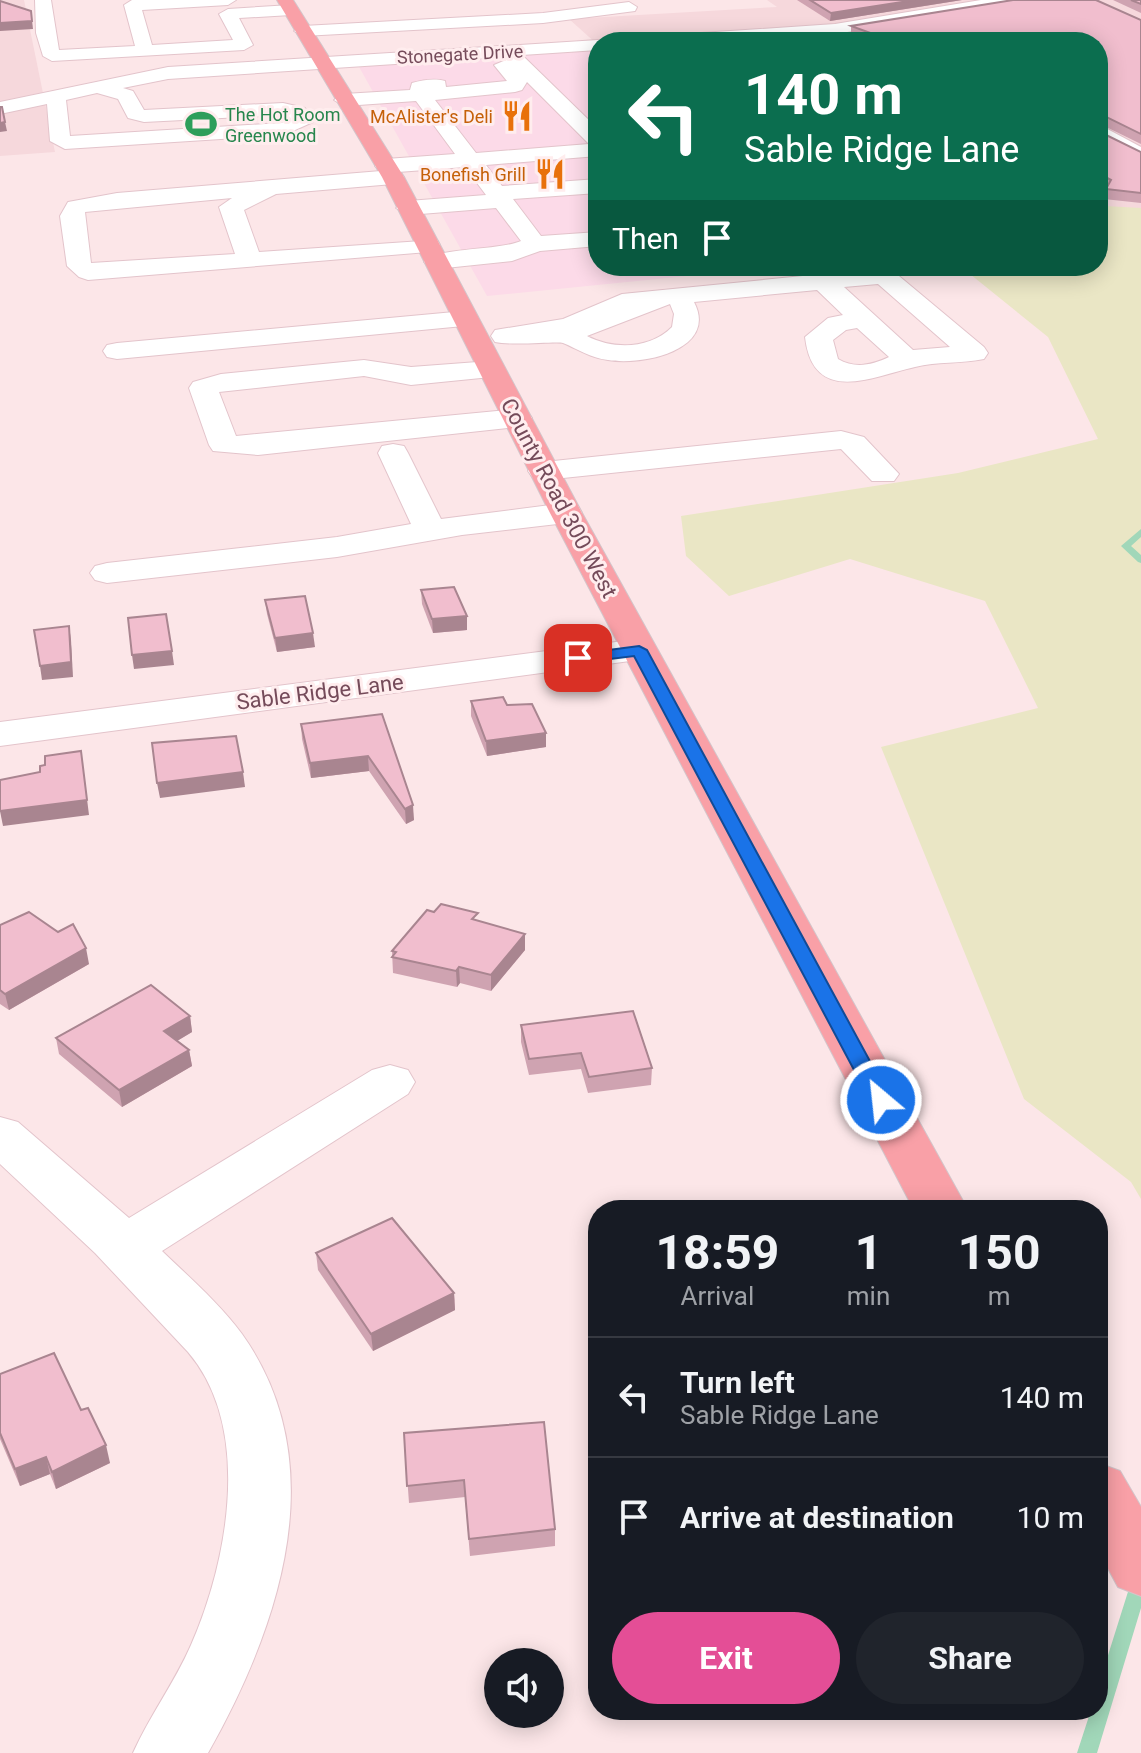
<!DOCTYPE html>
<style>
body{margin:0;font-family:Roboto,sans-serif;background:#20242c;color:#f1f3f6;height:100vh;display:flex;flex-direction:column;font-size:30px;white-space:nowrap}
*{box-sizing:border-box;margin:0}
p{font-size:26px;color:#9ea1a6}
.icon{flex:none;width:44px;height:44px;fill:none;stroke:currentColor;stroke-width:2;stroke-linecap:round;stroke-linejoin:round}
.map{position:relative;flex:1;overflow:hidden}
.sheet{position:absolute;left:588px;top:1200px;width:520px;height:520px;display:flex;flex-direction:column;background:#171b24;border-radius:32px;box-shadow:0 4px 20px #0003}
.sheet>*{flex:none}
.banner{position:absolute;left:588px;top:32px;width:520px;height:244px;border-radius:32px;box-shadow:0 4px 20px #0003;background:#0b6e4f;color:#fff;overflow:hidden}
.tools{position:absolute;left:484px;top:1648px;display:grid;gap:16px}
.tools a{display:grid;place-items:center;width:80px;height:80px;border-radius:50%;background:#171b24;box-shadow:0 4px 20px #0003;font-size:40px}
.pin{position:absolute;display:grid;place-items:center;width:68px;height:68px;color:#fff;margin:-34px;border-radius:16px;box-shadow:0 4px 12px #0006}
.me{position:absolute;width:88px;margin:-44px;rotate:332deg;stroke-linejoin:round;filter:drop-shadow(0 0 6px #0008)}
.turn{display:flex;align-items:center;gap:28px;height:168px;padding:0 24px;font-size:36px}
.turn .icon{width:104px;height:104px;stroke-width:2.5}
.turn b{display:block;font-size:56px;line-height:68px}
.then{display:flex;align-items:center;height:76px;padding:0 24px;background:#0003;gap:16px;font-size:30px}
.eta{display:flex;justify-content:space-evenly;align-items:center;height:136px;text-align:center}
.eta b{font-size:48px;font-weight:700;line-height:56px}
.action{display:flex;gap:16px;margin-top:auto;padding:16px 24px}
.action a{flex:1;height:92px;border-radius:48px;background:#e44e96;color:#fff;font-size:32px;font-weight:700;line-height:92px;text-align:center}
.action a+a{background:#20242c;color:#f1f3f6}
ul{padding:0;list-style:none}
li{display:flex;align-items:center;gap:24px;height:120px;padding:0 24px;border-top:2px solid #363941}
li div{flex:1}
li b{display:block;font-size:30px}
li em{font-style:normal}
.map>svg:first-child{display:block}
</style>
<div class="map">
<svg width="1141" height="1753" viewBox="0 0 1141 1753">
<rect width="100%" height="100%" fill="#fce6e8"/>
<g fill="#f6d8dc">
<polygon points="0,0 24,0 55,152 0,156"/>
<polygon points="767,0 1141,0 1141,245 1098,231 1098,42 819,42 807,35 598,45 569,19 777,7"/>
</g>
<polygon fill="#fcdae8" points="598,48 598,266 787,266 487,296 358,65"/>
<polygon fill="#eae6c5" points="1098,201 1105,206 1141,208 1141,1199 1131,1182 1024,1099 881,747 1038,708 985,601 850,559 729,596 686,556 681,516 958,473 1098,439 1048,337 960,266 1098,266"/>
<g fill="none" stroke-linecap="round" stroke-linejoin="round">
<g fill="#a1d7b9" fill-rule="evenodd">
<polygon points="1141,529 1141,537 1131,546 1141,555 1141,563 1138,562 1121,546"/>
<polygon points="1141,1571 1141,1608 1097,1753 1077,1753 1091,1710 1098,1710 1098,1687 1132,1579 1135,1573"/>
</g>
<defs>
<g id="minor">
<polygon points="35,0 51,0 59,50 135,46 124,5 132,0 236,0 228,5 142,10 152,45 233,40 219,14 228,9 291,5 299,10 291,15 239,18 253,45 244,50 52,61 43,56 36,33"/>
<polygon points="981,0 1020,0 1012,5 835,34 720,42 632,42 641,37 835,24"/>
<polygon points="629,2 637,7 635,11 543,23 303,36 294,31 303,26 543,13"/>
<path d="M598 40 605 42H598V50L522 55 598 129V156L486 165 502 186 598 179V193L513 199 541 236 598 232V246L540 251 512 261 436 269 424 262C435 247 499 251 521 241L496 208 408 215 396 208 408 201 486 195 465 167 398 172 404 177 393 184 276 194 244 210 259 252 437 240 440 245 437 250 428 252 88 280 79 277 67 266 60 216 68 202 117 193 381 171 375 166 386 159 455 154 416 101 344 106 334 100 344 94 410 90 412 83C423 80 434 78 445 81L446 87 507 81 494 65 506 60 502 57 168 79 123 88 133 91 144 110 283 103 305 108 313 122 284 135 65 149 50 141 47 104 0 114V102L168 67ZM527 82 589 144 476 153 435 100 515 92 522 90ZM97 93 118 99 128 118 144 122 283 115 291 119 281 123 70 136 66 100ZM232 198 219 207 235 254 91 263 85 212Z"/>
<polygon points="1098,124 1141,147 1141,162 1098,139"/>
<path d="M884 268 893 271 984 347 988 353 984 359C961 364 937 361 915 367 874 376 813 407 805 337L828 318 843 315 817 290 694 302C719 350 642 366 608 360 590 358 578 349 563 343 557 341 513 346 495 342L491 336 495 330 563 319 622 294ZM878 284 950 347 913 350 844 287ZM670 304 674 314 672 327C650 349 614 350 587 336ZM857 328 889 357C872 365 855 369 838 359L833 340 846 330Z"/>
<polygon points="465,311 474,313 478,319 474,325 117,359 107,357 103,351 107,345 117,343"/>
<polygon points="364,360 411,367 491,361 501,363 505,369 501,375 491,377 411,385 364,376 219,392 236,436 517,409 527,412 532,418 527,424 517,427 258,455 213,451 209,445 189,388 193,382 221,374"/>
<polygon points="841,431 864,437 899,474 894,481 872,481 841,449 544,480 533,478 528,471 533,464 544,462"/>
<polygon points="393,444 404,446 408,453 441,519 566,503 578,506 582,513 578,520 566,523 462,535 337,557 107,583 95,580 90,573 95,566 107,563 337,537 411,524 378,453 382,446"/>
<polygon points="639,639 652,642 657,650 652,658 0,746 0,722"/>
<path d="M390 1065 408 1070 415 1082 408 1094 162 1251C189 1277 220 1304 242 1334 335 1465 279 1627 208 1753H133C150 1715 175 1682 191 1645 228 1561 253 1428 188 1352L95 1253 0 1164V1117L18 1122 129 1218 372 1070Z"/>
</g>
<g id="major">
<polygon points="277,0 293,0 404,177 582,513 968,1210 914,1210 550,513 382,177"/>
<polygon points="1098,1463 1120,1471 1141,1507 1141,1596 1118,1587 1098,1550"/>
</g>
</defs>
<use href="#minor" stroke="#e3c4cb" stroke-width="2"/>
<use href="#major" stroke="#d3c5ca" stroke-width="2"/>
<use href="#minor" fill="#fff" fill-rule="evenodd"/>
<use href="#major" fill="#f9a0a7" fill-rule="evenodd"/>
</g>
<g fill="#cfa3b1">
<polygon points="797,0 962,0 830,21"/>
<polygon points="1113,0 1141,0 1141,13"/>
<polygon points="1141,20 1141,144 1098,123 1098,42 872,42 851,34 851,26"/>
<polygon points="1098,131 1141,152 1141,203 1104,199 1106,188 1098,183"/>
<polygon points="421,590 467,616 467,630 433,633 422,604"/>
<polygon points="265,600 315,647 277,652 267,614"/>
<polygon points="471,701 507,705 546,733 546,747 487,756 471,716"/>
<polygon points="382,714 414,820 406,824 369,771 311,778 302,739 301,724"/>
<polygon points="478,921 525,950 491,991 460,983 457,987 393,973 392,951"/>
<polygon points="0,925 89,964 9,1010 0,1004"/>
<polygon points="190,1016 192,1032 177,1041 189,1050 192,1066 122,1107 59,1054 56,1038"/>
<polygon points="521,1025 652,1068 651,1085 588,1093 581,1069 529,1075 521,1042"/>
<polygon points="316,1253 454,1293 455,1310 373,1351 318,1270"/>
<polygon points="0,1374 81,1410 110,1463 56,1489 50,1474 20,1486 0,1439"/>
<polygon points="404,1433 555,1529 555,1546 470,1556 465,1497 409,1503"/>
</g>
<g fill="#a98590">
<polygon points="915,0 962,0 830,21 831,13"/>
<polygon points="31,11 33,29 0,31 0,23"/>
<polygon points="5,122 7,131 0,132 0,123"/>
<polygon points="467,616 467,630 433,633 432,619"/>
<polygon points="69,626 71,640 73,677 42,680 40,666"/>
<polygon points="313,633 315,647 277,652 275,638"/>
<polygon points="172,651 174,665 134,669 132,655"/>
<polygon points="546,733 546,747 487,756 486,741"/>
<polygon points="81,751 89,815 3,826 0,811"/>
<polygon points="368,756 369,771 311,778 310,763"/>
<polygon points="243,772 245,787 160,798 157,783"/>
<polygon points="413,805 414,820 406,824 405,809"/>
<polygon points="525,934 525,950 491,991 491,975"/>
<polygon points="86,948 89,964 9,1010 5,994"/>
<polygon points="459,967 460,983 457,987 456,971"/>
<polygon points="190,1016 192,1032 167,1047 164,1031"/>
<polygon points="189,1050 192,1066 122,1107 119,1090"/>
<polygon points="454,1293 455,1310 373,1351 371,1334"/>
<polygon points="106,1445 110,1463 56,1489 52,1472"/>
<polygon points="46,1457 50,1474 20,1486 15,1469"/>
</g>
<g fill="#f1bece" stroke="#a98590" stroke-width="2">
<polygon points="810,0 915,0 831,13"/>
<polygon points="1013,0 1096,0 1141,20 1141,134 1098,113 1098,42 886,42 873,34 851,26"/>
<polygon points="1131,0 1141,0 1141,4"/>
<polygon points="0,1 31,11 32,21 0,23"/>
<polygon points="0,107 2,107 5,122 0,123"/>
<polygon points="1098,131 1141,152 1141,193 1106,189 1111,180 1098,173"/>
<polygon points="454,587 467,616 432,619 421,590"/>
<polygon points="305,596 313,633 275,638 265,600"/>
<polygon points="166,614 172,651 132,655 128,618"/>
<polygon points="69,626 71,662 40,666 34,630"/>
<polygon points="503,697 507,705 532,704 546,733 486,741 471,701"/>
<polygon points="382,714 413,805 405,809 368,756 310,763 301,724"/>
<polygon points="236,736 243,772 157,783 152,743"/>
<polygon points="81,751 87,800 0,811 0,780 40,772 40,766 45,765 45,756"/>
<polygon points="441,904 478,913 472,919 525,934 491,975 459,967 456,971 392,957 396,952 392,951 427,910 434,912"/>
<polygon points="29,912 58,932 73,924 86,948 5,994 0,990 0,925"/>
<polygon points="151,985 190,1016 164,1031 189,1050 119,1090 56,1038"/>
<polygon points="633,1011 652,1068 589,1077 581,1053 529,1059 521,1025"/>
<polygon points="392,1218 454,1293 371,1334 316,1253"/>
<polygon points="54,1353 81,1410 88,1408 106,1445 52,1472 46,1457 15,1469 0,1433 0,1374"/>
<polygon points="544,1422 555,1529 469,1539 464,1480 407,1486 404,1433"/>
</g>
<polygon fill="#1a73e8" stroke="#114b97" stroke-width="2" points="639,646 647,650 891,1100 888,1105 873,1105 870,1100 634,656 578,663 571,658 578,654"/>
<defs>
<symbol id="restaurant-bare" viewBox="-9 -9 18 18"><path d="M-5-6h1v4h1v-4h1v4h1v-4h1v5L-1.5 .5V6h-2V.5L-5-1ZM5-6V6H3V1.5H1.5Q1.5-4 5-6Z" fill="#e8710a" stroke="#ffedee" stroke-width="2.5" paint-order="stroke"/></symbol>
<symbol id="stadium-bare" viewBox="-9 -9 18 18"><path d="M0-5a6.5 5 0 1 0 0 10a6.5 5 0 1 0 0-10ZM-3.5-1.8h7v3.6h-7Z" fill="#2e9e5b" stroke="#ffedee" stroke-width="2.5" paint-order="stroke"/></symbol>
</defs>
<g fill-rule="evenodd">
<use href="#restaurant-bare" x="495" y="94" width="44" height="44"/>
<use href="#stadium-bare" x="179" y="102" width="44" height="44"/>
<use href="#restaurant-bare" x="528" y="152" width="44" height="44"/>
</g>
<g text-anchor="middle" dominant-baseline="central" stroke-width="6" stroke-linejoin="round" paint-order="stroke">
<g font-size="18" fill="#754b5a" stroke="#ffedee">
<text transform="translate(460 54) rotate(-3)">Stonegate Drive</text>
</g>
<g font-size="18" fill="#27864d" stroke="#ffedee" text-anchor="start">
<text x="225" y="114">The Hot Room<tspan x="225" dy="21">Greenwood</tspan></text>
</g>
<g font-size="18" fill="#c56008" stroke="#ffedee" text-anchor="end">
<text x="493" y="116">McAlister's Deli</text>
<text x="526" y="174">Bonefish Grill</text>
</g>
<g font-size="22" fill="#754b5a" stroke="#ffedee">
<text transform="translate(559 498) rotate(62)">County Road 300 West</text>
<text transform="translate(320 692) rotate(-7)">Sable Ridge Lane</text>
</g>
</g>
</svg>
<div class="tools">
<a><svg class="icon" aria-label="sound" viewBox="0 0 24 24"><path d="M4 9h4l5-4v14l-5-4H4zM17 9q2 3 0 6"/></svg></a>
</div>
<div class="pin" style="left:578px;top:658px;background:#d93025"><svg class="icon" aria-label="arrive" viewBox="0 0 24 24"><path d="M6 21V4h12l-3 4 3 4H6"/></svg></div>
<svg class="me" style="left:881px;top:1100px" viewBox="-20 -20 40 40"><circle r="17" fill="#1a73e8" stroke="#fff" stroke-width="3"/><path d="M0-11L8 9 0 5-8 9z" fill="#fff"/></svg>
<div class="banner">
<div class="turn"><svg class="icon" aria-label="left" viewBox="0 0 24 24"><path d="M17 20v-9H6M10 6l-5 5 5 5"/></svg><div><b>140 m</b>Sable Ridge Lane</div></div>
<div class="then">Then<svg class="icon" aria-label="arrive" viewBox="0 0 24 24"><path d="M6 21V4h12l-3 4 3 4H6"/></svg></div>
</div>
<section class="sheet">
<div class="eta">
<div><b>18:59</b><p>Arrival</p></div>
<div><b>1</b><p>min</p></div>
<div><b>150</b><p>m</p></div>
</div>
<ul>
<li><svg class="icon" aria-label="left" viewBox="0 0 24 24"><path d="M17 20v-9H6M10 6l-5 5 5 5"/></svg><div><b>Turn left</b><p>Sable Ridge Lane</p></div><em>140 m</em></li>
<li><svg class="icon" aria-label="arrive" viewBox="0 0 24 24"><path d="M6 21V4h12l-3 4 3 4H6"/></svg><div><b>Arrive at destination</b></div><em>10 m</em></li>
</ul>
<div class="action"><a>Exit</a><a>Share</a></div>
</section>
</div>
